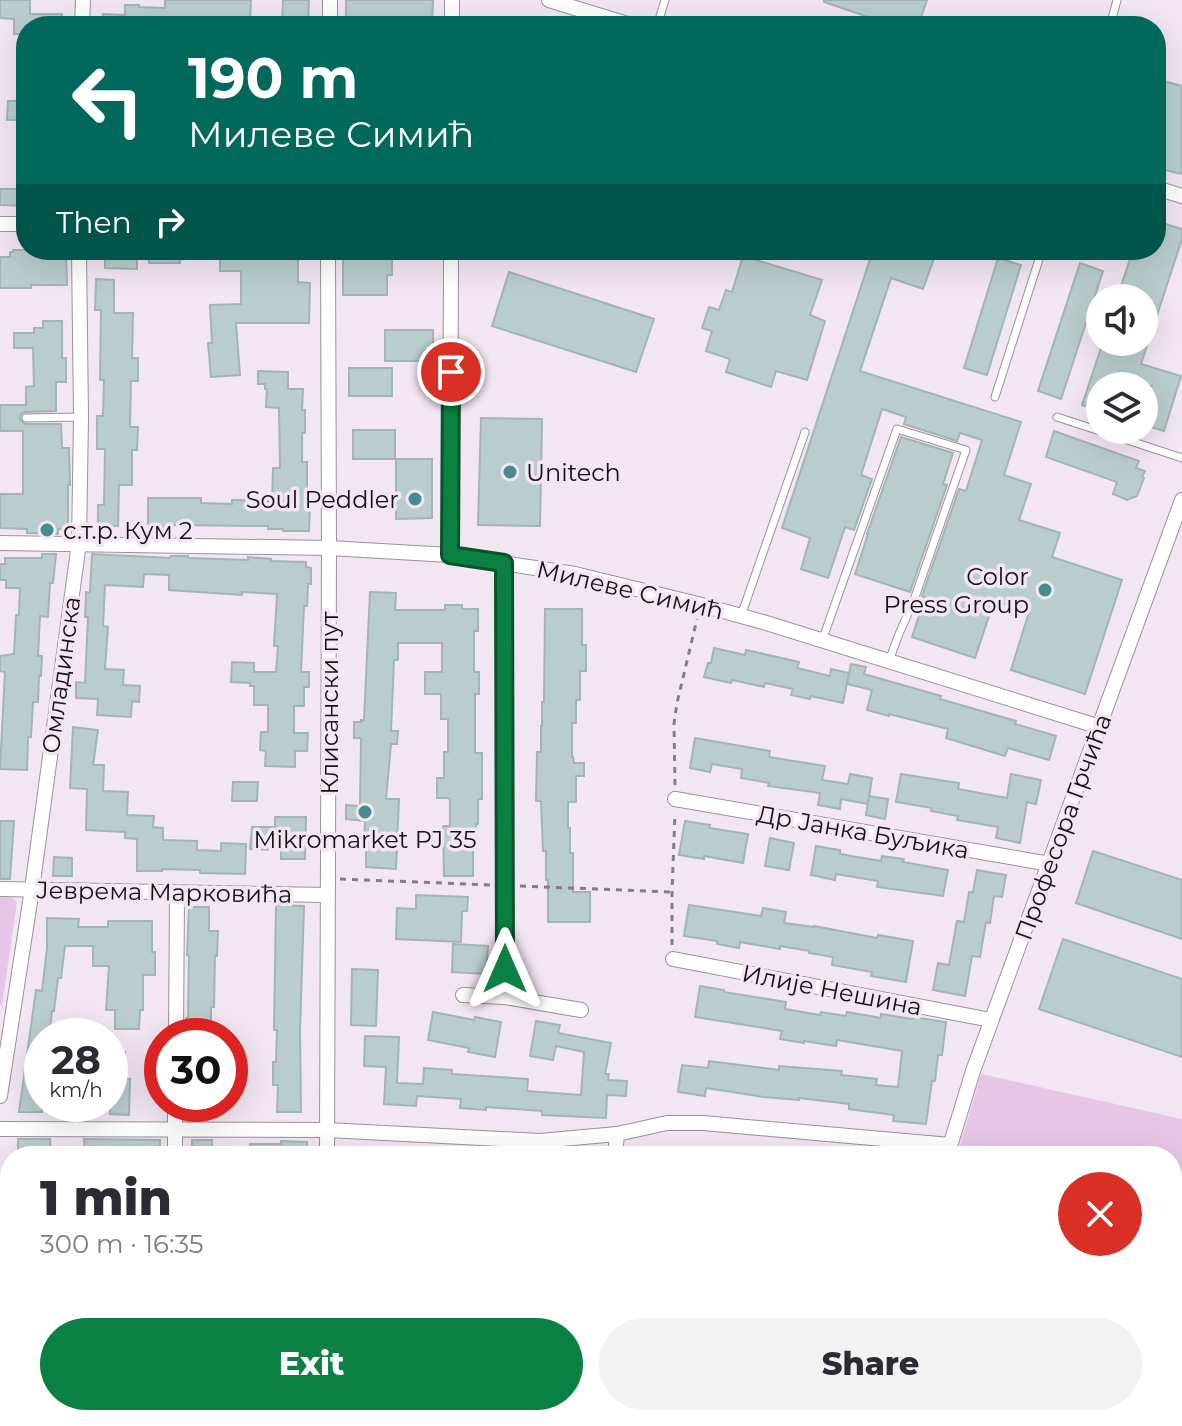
<!DOCTYPE html>
<meta charset="utf-8">
<style>
body{margin:0;font-family:Montserrat,sans-serif;background:#f2f2f3;color:#2b2b33;height:100vh;display:flex;flex-direction:column;font-size:30px;white-space:nowrap}
*{box-sizing:border-box;margin:0}
p{font-size:26px;color:#7c7c81}
.icon{flex:none;width:44px;height:44px;fill:none;stroke:currentColor;stroke-width:2;stroke-linecap:round;stroke-linejoin:round}
.map{position:relative;flex:1;overflow:hidden}
.side{position:absolute;left:0px;top:1146px;width:1182px;height:280px;display:flex;flex-direction:column;background:#fff;border-radius:32px 32px 0 0;box-shadow:0 8px 32px #0002}
.side>*{flex:none}
.hud{position:absolute;left:16px;top:16px;width:1150px;height:244px;border-radius:32px;box-shadow:0 8px 32px #0002;background:#00695c;color:#fff;overflow:hidden}
.controls{position:absolute;left:1086px;top:284px;display:grid;gap:16px}
.controls a{display:grid;place-items:center;width:72px;height:72px;border-radius:50%;background:#fff;box-shadow:0 8px 32px #0002;font-size:40px}
.speed{position:absolute;left:24px;top:1018px;display:flex;gap:16px;font-size:40px;font-weight:700;text-align:center}
.speed>*{display:grid;place-content:center;width:104px;height:104px;border-radius:50%;background:#fff;box-shadow:0 8px 32px #0002;line-height:1}
.speed small{font-size:20px;font-weight:400}
.speed .limit{border:12px solid #d22;background:#fff;color:#111}
.pin{position:absolute;display:grid;place-items:center;width:68px;height:68px;color:#fff;margin:-34px;border:4px solid #fff;border-radius:50%;box-shadow:0 2px 8px #0007}
.me{position:absolute;width:88px;margin:-44px;rotate:0deg;stroke-linejoin:round;filter:drop-shadow(0 0 6px #0008)}
.turn{display:flex;align-items:center;gap:28px;height:168px;padding:0 40px;font-size:36px}
.turn .icon{width:104px;height:104px;stroke-width:2.5}
.turn b{display:block;font-size:56px;line-height:68px}
.then{display:flex;align-items:center;height:76px;padding:0 40px;background:#0003;gap:16px;font-size:30px}
.round{display:grid;place-items:center;flex:none;width:84px;height:84px;border-radius:42px;background:#f2f2f3}
.head{display:flex;align-items:center;justify-content:space-between;height:136px;padding:0 40px}
h1{font-size:48px;font-weight:800;line-height:60px}
.primary-button{display:flex;gap:16px;margin-top:auto;padding:16px 40px}
.primary-button a{flex:1;height:92px;border-radius:48px;background:#0b8043;color:#fff;font-size:32px;font-weight:800;line-height:92px;text-align:center}
.primary-button a+a{background:#f2f2f3;color:#2b2b33}
.map>svg:first-child{display:block}
</style>
<div class="map">
<svg width="1182" height="1426" viewBox="0 0 1182 1426">
<rect width="100%" height="100%" fill="#f2e6f2"/>
<g fill="#e7c5e7">
<polygon points="0,897 11,897 17,902 2,1005 0,1005"/>
<polygon points="981,1074 1182,1119 1182,1426 887,1426 889,1416 1172,1416 1172,1156 957,1156"/>
</g>
<g fill="#bacdcd" stroke="#a2b4b4" stroke-width="2">
<polygon points="0,0 30,0 30,14 62,14 62,26 26,26 26,34 14,34 14,19 0,18"/>
<polygon points="165,0 251,0 250,26 103,26 103,14 125,15 125,5 139,5 139,7 165,8"/>
<polygon points="283,0 309,0 308,26 282,26"/>
<polygon points="346,0 433,0 432,26 346,26"/>
<polygon points="824,0 927,0 918,26 895,26 824,2"/>
<polygon points="1156,79 1182,86 1182,174 1156,168"/>
<polygon points="8,101 26,101 26,120 7,120"/>
<polygon points="0,189 26,189 26,206 0,205"/>
<polygon points="1156,221 1182,229 1182,239 1141,364 1181,376 1164,431 1144,425 1144,414 1152,386 1100,386 1100,411 1082,405 1103,342 1144,342 1144,298 1117,298 1133,250 1156,250"/>
<polygon points="13,250 66,250 67,285 31,285 31,288 0,288 0,257 10,257 10,252 13,252"/>
<rect x="149" y="250" width="31" height="13"/>
<polygon points="220,250 298,250 298,282 310,283 309,323 236,323 240,375 211,377 208,343 212,343 210,305 241,304 241,271 220,271"/>
<polygon points="350,250 392,252 392,275 387,275 387,295 343,295 343,252 350,252"/>
<polygon points="873,250 937,250 923,289 891,278 860,371 1021,422 1004,475 1031,484 1019,520 1060,533 1052,557 1122,580 1085,694 1011,670 1029,612 994,601 975,658 912,637 925,597 922,596 959,489 966,491 982,440 960,433 957,441 904,424 906,417 882,409 861,475 872,479 854,530 845,527 828,578 801,569 810,538 782,528"/>
<polygon points="105,254 137,255 137,269 105,268"/>
<polygon points="743,256 822,280 810,315 825,321 807,380 776,371 771,387 726,372 730,359 706,351 712,331 702,328 709,307 719,310 726,290 732,292"/>
<polygon points="998,258 1021,265 987,375 964,368"/>
<polygon points="1080,263 1103,271 1061,399 1038,391"/>
<polygon points="509,272 654,319 636,372 492,326"/>
<polygon points="96,279 114,280 114,313 133,313 132,358 138,358 138,381 131,381 130,427 138,427 137,450 132,450 132,485 119,485 118,526 98,525 98,505 104,505 105,449 97,449 97,416 103,416 104,380 100,380 101,310 95,310"/>
<polygon points="43,321 62,321 62,358 66,358 66,382 56,382 56,411 25,412 21,414 20,419 25,424 61,424 62,448 69,448 70,485 68,485 68,529 58,529 58,534 27,533 27,529 1,528 0,522 0,494 23,494 23,431 0,431 0,405 26,405 26,387 34,386 33,348 14,348 14,333 34,333 34,328 43,328"/>
<rect x="385" y="330" width="48" height="31"/>
<rect x="349" y="368" width="43" height="28"/>
<polygon points="258,371 288,372 288,389 303,389 302,410 305,410 305,433 302,433 302,462 307,462 307,507 310,507 309,531 283,531 283,529 268,529 268,526 171,525 171,532 150,531 150,524 148,524 148,498 201,498 201,503 232,504 232,500 272,501 273,468 280,468 279,408 266,407 267,389 265,389 265,384 258,384"/>
<polygon points="481,418 542,419 540,526 478,525"/>
<rect x="353" y="430" width="42" height="29"/>
<polygon points="1054,431 1139,461 1136,468 1145,471 1142,477 1144,478 1137,496 1127,500 1113,494 1117,482 1046,457"/>
<polygon points="901,437 953,453 943,484 947,485 910,592 855,574 868,534 867,534"/>
<polygon points="396,459 432,459 432,518 396,519"/>
<polygon points="42,554 56,554 53,583 50,583 48,617 40,616 38,656 42,656 41,676 39,676 38,702 33,702 31,737 28,737 27,770 0,769 5,672 0,671 0,656 14,654 16,615 19,615 20,588 6,588 6,580 0,580 0,564 5,564 5,558 42,558"/>
<polygon points="92,554 170,558 171,556 188,556 188,558 248,560 248,557 271,559 271,561 306,562 306,567 311,568 311,584 308,584 307,606 304,606 301,672 309,672 309,687 304,687 304,706 294,706 294,733 308,733 307,751 295,751 295,767 265,766 266,751 260,750 261,732 268,732 268,705 254,705 254,686 250,686 250,683 231,682 232,662 254,663 254,672 276,672 278,646 274,646 277,594 242,592 242,595 169,590 169,575 144,574 143,587 105,585 103,626 108,627 105,669 124,670 123,685 140,686 139,702 132,701 131,717 97,715 98,699 76,698 76,682 85,683 88,617 85,617 86,592 90,593"/>
<polygon points="370,592 396,593 395,610 445,610 445,605 462,605 462,609 478,609 478,631 474,631 474,672 479,672 479,694 475,694 475,753 482,753 482,799 478,799 478,824 476,824 475,849 473,849 473,876 444,876 443,826 450,826 450,799 448,798 437,798 437,778 444,778 444,752 448,752 448,719 441,719 441,694 425,694 425,672 442,672 442,643 398,643 398,660 394,660 391,731 398,731 397,744 391,744 386,799 399,799 396,869 366,867 366,846 364,846 365,821 346,819 346,805 360,806 361,738 354,738 354,722 361,722 361,720 364,720"/>
<polygon points="545,609 582,609 582,645 586,645 586,671 580,671 580,700 576,700 576,723 572,723 572,757 573,757 574,763 584,763 584,776 576,776 576,802 568,802 568,828 570,828 570,853 573,853 573,892 590,892 590,922 548,922 548,880 546,880 546,851 543,851 541,801 536,801 537,752 541,752 541,726 542,726 542,702 544,702"/>
<polygon points="714,648 745,655 746,650 799,662 797,668 830,676 831,669 849,673 843,703 811,696 810,699 791,695 793,689 765,683 764,687 732,680 731,683 704,677 708,663 711,663"/>
<polygon points="851,664 866,667 864,674 941,696 940,699 1016,721 1015,724 1056,736 1049,760 1008,748 1005,756 946,738 948,729 889,714 889,716 867,710 872,690 847,684"/>
<polygon points="73,727 98,730 93,765 104,765 103,791 128,792 127,815 154,816 153,827 163,828 163,840 197,841 197,850 221,851 221,843 246,844 245,874 200,873 200,870 162,869 162,871 137,871 137,839 125,838 125,832 86,830 87,789 70,788"/>
<polygon points="695,738 770,751 769,757 825,766 822,780 848,784 850,774 872,778 868,804 841,799 840,809 818,805 820,793 768,786 769,783 741,778 742,769 712,764 710,772 690,768"/>
<polygon points="901,774 959,783 958,789 1007,798 1011,774 1041,780 1036,804 1027,802 1020,843 996,838 998,827 957,820 958,816 931,811 932,808 896,802"/>
<polygon points="233,782 258,782 257,801 232,801"/>
<polygon points="869,796 888,799 885,819 866,815"/>
<polygon points="275,817 306,817 305,859 281,859 281,850 250,849 252,827 275,827"/>
<polygon points="0,821 14,821 10,879 0,879"/>
<polygon points="685,821 710,825 709,828 748,834 743,863 704,856 704,859 679,855"/>
<polygon points="770,838 794,843 789,870 765,866"/>
<polygon points="816,846 840,850 840,854 881,861 882,856 904,859 903,862 948,870 943,896 877,887 878,881 836,874 835,880 811,875"/>
<polygon points="1093,851 1182,880 1182,939 1076,903"/>
<polygon points="54,857 72,858 72,876 53,876"/>
<polygon points="977,870 1006,875 1002,897 994,896 990,923 986,922 980,957 972,956 965,996 933,990 938,963 949,965 957,921 964,922 969,892 973,892"/>
<polygon points="416,895 468,897 467,911 462,911 461,942 396,939 397,908 416,909"/>
<polygon points="276,905 304,906 300,1031 301,1112 277,1112 278,1085 273,1085 273,1062 276,1062 277,1030 274,1030"/>
<polygon points="689,905 761,916 763,908 786,912 784,923 814,927 814,926 877,938 878,935 913,941 906,982 871,976 872,972 832,965 833,957 809,953 810,951 780,946 780,949 740,942 739,948 717,944 717,941 684,936"/>
<polygon points="189,907 209,907 209,931 218,931 217,956 215,956 214,1007 211,1007 211,1036 186,1036 186,1018 188,1018 189,956 187,955"/>
<polygon points="47,918 79,919 78,927 108,927 108,921 152,921 152,952 155,952 155,975 143,975 143,1010 140,1010 139,1029 115,1029 115,1010 106,1010 109,966 93,966 93,946 65,946 61,978 58,978 54,1011 52,1011 49,1036 42,1036 42,1112 19,1112 36,990 42,991 47,948"/>
<polygon points="1063,939 1182,979 1182,1057 1039,1009"/>
<polygon points="453,944 488,946 486,974 452,972"/>
<polygon points="352,969 378,970 376,1026 351,1025"/>
<polygon points="700,986 724,990 724,992 786,1002 785,1009 820,1015 821,1012 846,1016 847,1012 881,1018 881,1014 912,1019 913,1017 946,1022 942,1055 938,1055 935,1081 932,1081 926,1124 893,1121 894,1115 849,1109 849,1104 841,1103 799,1098 799,1100 764,1097 706,1088 705,1096 678,1092 682,1065 708,1068 709,1061 779,1070 779,1066 842,1071 841,1075 877,1079 876,1085 898,1087 902,1051 837,1040 836,1046 804,1041 804,1043 780,1039 782,1031 695,1017"/>
<polygon points="433,1012 474,1020 475,1017 501,1022 495,1057 468,1052 469,1048 428,1040"/>
<polygon points="536,1021 560,1025 558,1033 611,1043 605,1074 609,1074 608,1080 627,1081 626,1096 607,1095 606,1118 542,1115 542,1111 486,1107 486,1110 460,1108 461,1099 417,1096 416,1106 384,1104 386,1067 364,1066 365,1036 399,1037 397,1083 423,1084 424,1068 452,1070 452,1074 528,1079 527,1091 581,1095 584,1052 556,1046 553,1060 530,1056"/>
<polygon points="110,1052 125,1052 124,1079 130,1079 129,1115 110,1114"/>
<polygon points="18,1139 50,1139 51,1156 18,1156"/>
<polygon points="84,1139 160,1140 160,1156 85,1156"/>
<rect x="192" y="1140" width="20" height="16"/>
<polygon points="281,1141 307,1142 307,1156 250,1156 250,1144 281,1144"/>
</g>
<g fill="none" stroke-linecap="round" stroke-linejoin="round">
<defs>
<g id="lane">
<polyline points="657,26 665,0"/>
<polyline points="1110,26 1117,0"/>
<polyline points="995,397 1042,250"/>
<polyline points="1057,417 1182,458"/>
<polyline points="26,418 81,417"/>
<polyline points="741,616 805,432"/>
<polyline points="822,641 897,429 966,450 914,600 899,634 889,661"/>
</g>
<g id="street">
<polyline points="549,0 634,26"/>
<polyline points="82,26 83,0"/>
<polyline points="330,26 330,0"/>
<polyline points="452,26 452,0"/>
<polyline points="1156,188 1182,196"/>
<polyline points="0,224 26,224"/>
<polyline points="0,543 329,548 450,555 575,574 698,604 763,622 1100,727"/>
<polyline points="450,555 451,250"/>
<polyline points="504,563 505,997 581,1010"/>
<polyline points="675,799 1050,864"/>
<polyline points="0,889 327,895"/>
<polyline points="673,959 991,1020"/>
<polyline points="463,995 505,997"/>
<polyline points="176,1036 177,893"/>
<polyline points="0,1096 32,889 79,543 81,417 79,250"/>
<polyline points="175,1104 175,1156"/>
<polyline points="0,1129 327,1130 540,1141 617,1134 667,1123 703,1123 950,1145"/>
<polyline points="327,1156 329,548 328,250"/>
<polyline points="615,1156 617,1134"/>
<polyline points="947,1156 973,1071 1182,500"/>
<polyline points="0,1301 10,1302"/>
<polyline points="327,1416 327,1426"/>
<polyline points="733,1416 761,1426"/>
<polyline points="135,1426 137,1416"/>
<polyline points="883,1426 885,1416"/>
</g>
</defs>
<use href="#lane" stroke="#9c919b" stroke-width="9"/>
<use href="#street" stroke="#9c919b" stroke-width="16"/>
<g stroke="#857d85" stroke-width="3" stroke-dasharray="6 6" stroke-linecap="butt">
<polyline points="675,785 674,724 677,703 697,619"/>
<polyline points="340,879 492,885"/>
<polyline points="520,886 672,892"/>
<polyline points="672,945 672,892 675,813"/>
</g>
<use href="#lane" stroke="#fff" stroke-width="7"/>
<use href="#street" stroke="#fff" stroke-width="14"/>
</g>
<g fill="none" stroke-linecap="round" stroke-linejoin="round">
<defs>
<polyline id="route" points="451,372 450,555 504,563 505,969"/>
</defs>
<use href="#route" stroke="#07532c" stroke-width="20"/>
<use href="#route" stroke="#0b8043" stroke-width="14"/>
</g>
<g fill="#448c8d" stroke="#f2e6f2" stroke-width="3">
<circle cx="510" cy="472" r="8"/>
<circle cx="415" cy="499" r="8"/>
<circle cx="47" cy="530" r="8"/>
<circle cx="1045" cy="590" r="8"/>
<circle cx="365" cy="812" r="8"/>
</g>
<g text-anchor="middle" dominant-baseline="central" stroke-width="7" stroke-linejoin="round" paint-order="stroke">
<g font-size="24" fill="#161216" stroke="#f2e6f2" text-anchor="start">
<text x="526" y="472">Unitech</text>
<text x="399" y="499" text-anchor="end">Soul Peddler</text>
<text x="63" y="530">с.т.р. Кум 2</text>
<text x="1029" y="576" text-anchor="end">Color<tspan x="1029" dy="28">Press Group</tspan></text>
<text x="365" y="839" text-anchor="middle">Mikromarket PJ 35</text>
</g>
<g font-size="24" fill="#161216" stroke="#f2e6f2">
<text transform="translate(630 590) rotate(13)">Милеве Симић</text>
<text transform="translate(61 675) rotate(-82)">Омладинска</text>
<text transform="translate(329 703) rotate(-90)">Клисански пут</text>
<text transform="translate(1063 827) rotate(-70)">Професора Грчића</text>
<text transform="translate(863 832) rotate(10)">Др Јанка Буљика</text>
<text transform="translate(164 892) rotate(1)">Јеврема Марковића</text>
<text transform="translate(832 990) rotate(11)">Илије Нешина</text>
</g>
</g>
</svg>
<div class="controls">
<a><svg class="icon" aria-label="sound" viewBox="0 0 24 24"><path d="M4 9h4l5-4v14l-5-4H4zM17 9q2 3 0 6"/></svg></a>
<a><svg class="icon" aria-label="layers" viewBox="0 0 24 24"><path d="M12 4l9 5-9 5-9-5zM3 14l9 5 9-5"/></svg></a>
</div>
<div class="speed"><div>28<small>km/h</small></div><div class="limit">30</div></div>
<div class="pin" style="left:451px;top:372px;background:#d93025"><svg class="icon" aria-label="arrive" viewBox="0 0 24 24"><path d="M6 21V4h12l-3 4 3 4H6"/></svg></div>
<svg class="me" style="left:505px;top:969px" viewBox="-20 -20 40 40"><path d="M0-17L14 15 0 8-14 15z" fill="#0b8043" stroke="#fff" stroke-width="4"/></svg>
<div class="hud">
<div class="turn"><svg class="icon" aria-label="left" viewBox="0 0 24 24"><path d="M17 20v-9H6M10 6l-5 5 5 5"/></svg><div><b>190 m</b>Милеве Симић</div></div>
<div class="then">Then<svg class="icon" aria-label="right" viewBox="0 0 24 24"><path d="M7 20v-9h11M14 6l5 5-5 5"/></svg></div>
</div>
<section class="side">
<div class="head"><div><h1>1 min</h1><p>300 m · 16:35</p></div><a class="round" style="background:#d93025;color:#fff"><svg class="icon" aria-label="close" viewBox="0 0 24 24"><path d="M6 6l12 12M18 6L6 18"/></svg></a></div>
<div class="primary-button"><a>Exit</a><a>Share</a></div>
</section>
</div>
